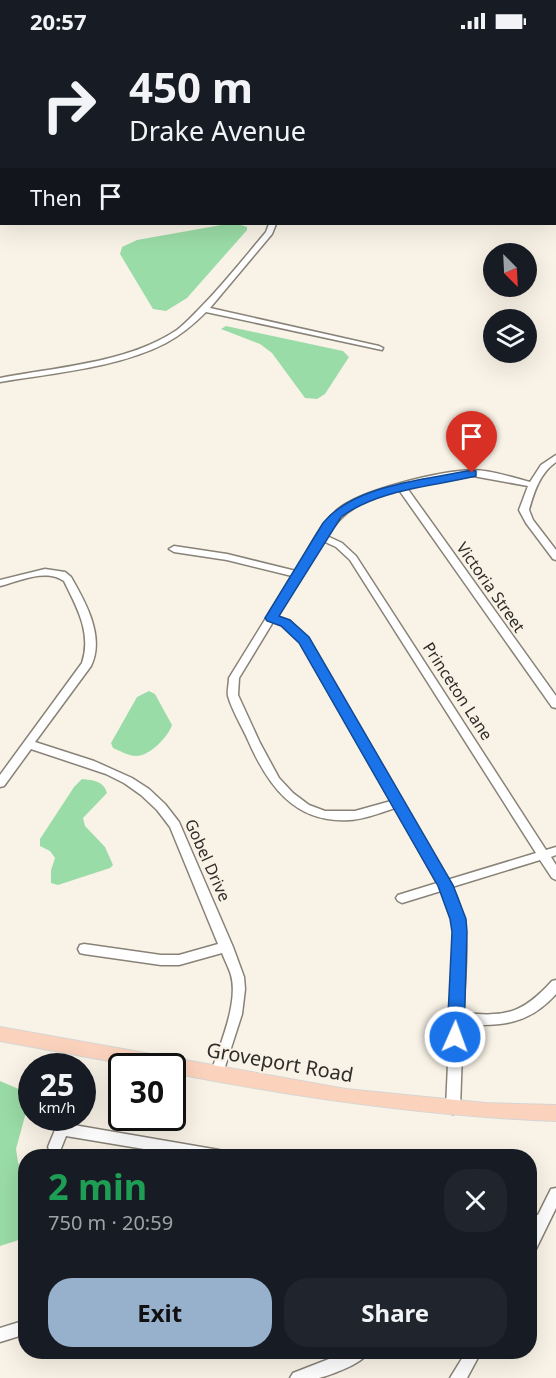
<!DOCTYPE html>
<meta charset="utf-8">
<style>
body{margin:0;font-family:"Noto Sans",sans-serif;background:#20242c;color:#f1f3f6;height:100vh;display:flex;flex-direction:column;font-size:22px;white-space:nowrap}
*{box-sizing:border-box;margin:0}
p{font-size:20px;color:#9ea1a6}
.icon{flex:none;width:33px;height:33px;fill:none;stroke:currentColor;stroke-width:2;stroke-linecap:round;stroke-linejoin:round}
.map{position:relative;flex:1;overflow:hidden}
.sheet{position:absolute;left:18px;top:1107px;width:519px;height:210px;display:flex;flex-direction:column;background:#171b24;border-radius:24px;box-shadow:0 6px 24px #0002}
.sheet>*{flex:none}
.guide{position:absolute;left:0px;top:0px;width:556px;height:183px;box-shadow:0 6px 24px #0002;background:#171b24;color:#f1f3f6;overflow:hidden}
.needle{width:39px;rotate:156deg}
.buttons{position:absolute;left:483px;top:201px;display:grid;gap:12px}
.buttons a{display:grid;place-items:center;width:54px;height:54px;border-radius:50%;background:#171b24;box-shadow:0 6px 24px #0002;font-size:30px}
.speed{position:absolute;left:18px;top:1011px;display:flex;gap:12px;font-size:30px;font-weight:700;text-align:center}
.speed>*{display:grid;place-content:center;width:78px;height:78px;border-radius:50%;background:#171b24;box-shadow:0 6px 24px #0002;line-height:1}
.speed small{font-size:15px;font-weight:400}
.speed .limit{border:3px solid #111;border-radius:9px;background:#fff;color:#111}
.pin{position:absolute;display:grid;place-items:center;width:51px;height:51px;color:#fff;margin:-62px -26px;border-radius:50% 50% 50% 0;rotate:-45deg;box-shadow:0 0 6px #0007}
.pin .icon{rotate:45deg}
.me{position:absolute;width:66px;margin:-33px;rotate:2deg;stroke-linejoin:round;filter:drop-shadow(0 0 4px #0008)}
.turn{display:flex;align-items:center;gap:21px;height:126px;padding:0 30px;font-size:27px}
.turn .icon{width:78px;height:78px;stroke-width:2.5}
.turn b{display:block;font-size:42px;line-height:51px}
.then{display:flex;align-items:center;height:57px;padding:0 30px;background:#0003;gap:12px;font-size:22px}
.round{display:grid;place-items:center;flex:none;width:63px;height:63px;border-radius:24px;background:#20242c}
.head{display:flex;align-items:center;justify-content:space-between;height:102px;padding:0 30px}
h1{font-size:36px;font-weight:700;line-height:45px;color:#1e9e55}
.action{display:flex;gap:12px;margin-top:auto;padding:12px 30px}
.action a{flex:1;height:69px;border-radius:24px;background:#97b1cc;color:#111;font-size:24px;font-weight:700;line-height:69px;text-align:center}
.action a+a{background:#20242c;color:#f1f3f6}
.status{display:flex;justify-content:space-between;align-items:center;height:42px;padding:0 30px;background:#171b24;direction:ltr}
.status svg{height:16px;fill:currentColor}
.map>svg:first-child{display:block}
</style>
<div class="status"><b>20:57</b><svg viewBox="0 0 49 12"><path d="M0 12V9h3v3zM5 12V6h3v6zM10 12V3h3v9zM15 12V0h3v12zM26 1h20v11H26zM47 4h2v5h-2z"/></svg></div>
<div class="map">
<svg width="556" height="1336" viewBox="0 0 556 1336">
<rect width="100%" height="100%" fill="#f9f3e7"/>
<g fill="#9adca7">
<polygon points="227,182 238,182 247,185 247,188 187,256 166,269 153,267 120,212 122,205 137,198"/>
<polygon points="226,284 343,309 349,315 325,352 317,357 305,356 272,311 260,302 221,287"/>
<path d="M149 649 155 652 172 683C168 695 150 714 136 714 129 714 120 709 113 706L111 701 137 655Z"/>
<path d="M82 737C93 738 104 739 107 751L83 776 85 784 105 805 113 823 110 826 58 843 51 841V828L55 816 50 809 40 804V797L74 745Z"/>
<polygon points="0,1039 21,1048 25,1053 28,1063 16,1107 18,1120 25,1138 25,1196 0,1204"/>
</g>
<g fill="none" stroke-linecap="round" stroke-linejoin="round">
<defs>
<g id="minor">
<polygon points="306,0 313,0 315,2 307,2"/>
<polygon points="527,0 534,0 525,2"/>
<rect x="555" y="23" width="1" height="5"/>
<polygon points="2,91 2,96 0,96 0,92"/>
<path d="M269 182H276L272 192 210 266 379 304 383 306 382 308 206 270C194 282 181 293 166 301 118 326 53 331 0 340V336C57 325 128 321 177 288 186 281 193 273 200 266 223 243 244 216 266 190Z"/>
<path d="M556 413V420C540 431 534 450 529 468L533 478 556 508V518L553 517 526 481 519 468 528 444 473 434 447 437 407 446 556 654V666L552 665 399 448C367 457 345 465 327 494L342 501 356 514 546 808 556 805V813L551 815 556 823V838L552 836 540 818 452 845C473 883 465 929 463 971 506 975 522 972 552 939L556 938V952C529 982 502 985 463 982L460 1066 458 1070 453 1072 448 1070 446 1066 454 890 452 877 441 849 402 861 398 859 396 856 398 853 437 841 395 766C380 771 365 777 350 778 294 782 267 742 247 696 241 683 232 668 228 654 227 649 229 642 229 636L292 534 227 518 174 510 169 507 174 504 227 512 296 529C308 508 319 484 337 468 360 448 440 429 472 428 491 428 511 435 530 440L541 423ZM323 499 336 505 350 518 536 811 447 838 308 596 290 579 277 575ZM273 580 282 583 300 600 391 759 355 769H325L309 763 293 751 279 736 260 701 238 653 239 636Z"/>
<path d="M45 527 65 530 71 535C86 561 105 595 91 624L35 700 94 719 132 736 149 747 165 762 179 780 233 905 244 935 245 947 242 972 223 1031 222 1035 217 1037 212 1035 211 1031C219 1004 239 961 231 933 229 926 225 919 222 911L179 923H161L84 912 80 911 78 907 80 903 84 902 161 913H179L218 902 170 785 157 768 141 753 124 741 106 732 31 707 4 744 0 745V733L82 621C92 591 77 566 64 539 46 526 19 539 0 544V538Z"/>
<polygon points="62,1081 219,1108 224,1110 226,1114 186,1114 66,1094 60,1109 55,1111 50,1109 48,1105 57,1083"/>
<polygon points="556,1146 556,1166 535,1209 530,1211 530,1190 532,1184 530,1183 530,1171 538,1173 551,1147"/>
<polygon points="26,1278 26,1292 0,1300 0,1286"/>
<path d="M347 1310H368C364 1321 331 1333 319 1336 310 1336 299 1336 290 1336L293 1331Z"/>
<polygon points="466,1310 481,1310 467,1336 450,1336"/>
</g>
<path id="major" d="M0 985 346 1047 486 1061 556 1063V1079C426 1074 300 1056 172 1031V1024H136L0 999Z"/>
</defs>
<use href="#minor" stroke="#888278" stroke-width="3"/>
<use href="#major" stroke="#d5d5d4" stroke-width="2"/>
<use href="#minor" fill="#fff" fill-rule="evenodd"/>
<use href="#major" fill="#fbd3bd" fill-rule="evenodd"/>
</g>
<path fill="#1a73e8" stroke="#114b97" stroke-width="1.5" d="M472 428 476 429V434C431 445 379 447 341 475L279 574 290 578 309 595 453 843 466 877 467 890 464 995 461 1000 455 1002 450 1000 447 995 452 890 450 877 438 844 299 601 281 584 267 579 265 576 323 481C355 442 425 438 472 428Z"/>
<g text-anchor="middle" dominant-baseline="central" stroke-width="4.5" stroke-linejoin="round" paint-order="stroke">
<g font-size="16" fill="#2f2d29" stroke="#f9f3e7">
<text transform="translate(491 545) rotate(55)">Victoria Street</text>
<text transform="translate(458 649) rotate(57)">Princeton Lane</text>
<text transform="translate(208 818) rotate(66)">Gobel Drive</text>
</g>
<g font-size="20" fill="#2f2d29" stroke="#f9f3e7">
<text transform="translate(280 1020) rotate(10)">Groveport Road</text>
</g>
</g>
</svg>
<div class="buttons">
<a><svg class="needle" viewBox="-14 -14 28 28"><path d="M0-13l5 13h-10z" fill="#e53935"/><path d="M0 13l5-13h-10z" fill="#9ea1a6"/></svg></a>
<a><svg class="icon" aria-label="layers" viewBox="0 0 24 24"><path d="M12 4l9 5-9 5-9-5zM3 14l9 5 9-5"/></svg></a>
</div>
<div class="speed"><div>25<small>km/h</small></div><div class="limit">30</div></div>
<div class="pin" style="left:472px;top:431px;background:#d93025"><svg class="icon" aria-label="arrive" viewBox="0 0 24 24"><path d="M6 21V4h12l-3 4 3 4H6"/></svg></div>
<svg class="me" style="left:455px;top:995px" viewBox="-20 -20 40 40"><circle r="17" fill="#1a73e8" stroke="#fff" stroke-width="3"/><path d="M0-11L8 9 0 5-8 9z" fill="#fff"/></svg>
<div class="guide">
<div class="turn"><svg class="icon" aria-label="right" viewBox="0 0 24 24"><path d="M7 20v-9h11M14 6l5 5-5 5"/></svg><div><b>450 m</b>Drake Avenue</div></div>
<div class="then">Then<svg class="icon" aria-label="arrive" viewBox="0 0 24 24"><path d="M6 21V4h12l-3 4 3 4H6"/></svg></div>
</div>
<section class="sheet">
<div class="head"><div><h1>2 min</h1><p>750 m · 20:59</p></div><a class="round"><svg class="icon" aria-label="close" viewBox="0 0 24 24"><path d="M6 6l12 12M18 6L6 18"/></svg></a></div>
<div class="action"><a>Exit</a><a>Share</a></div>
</section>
</div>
